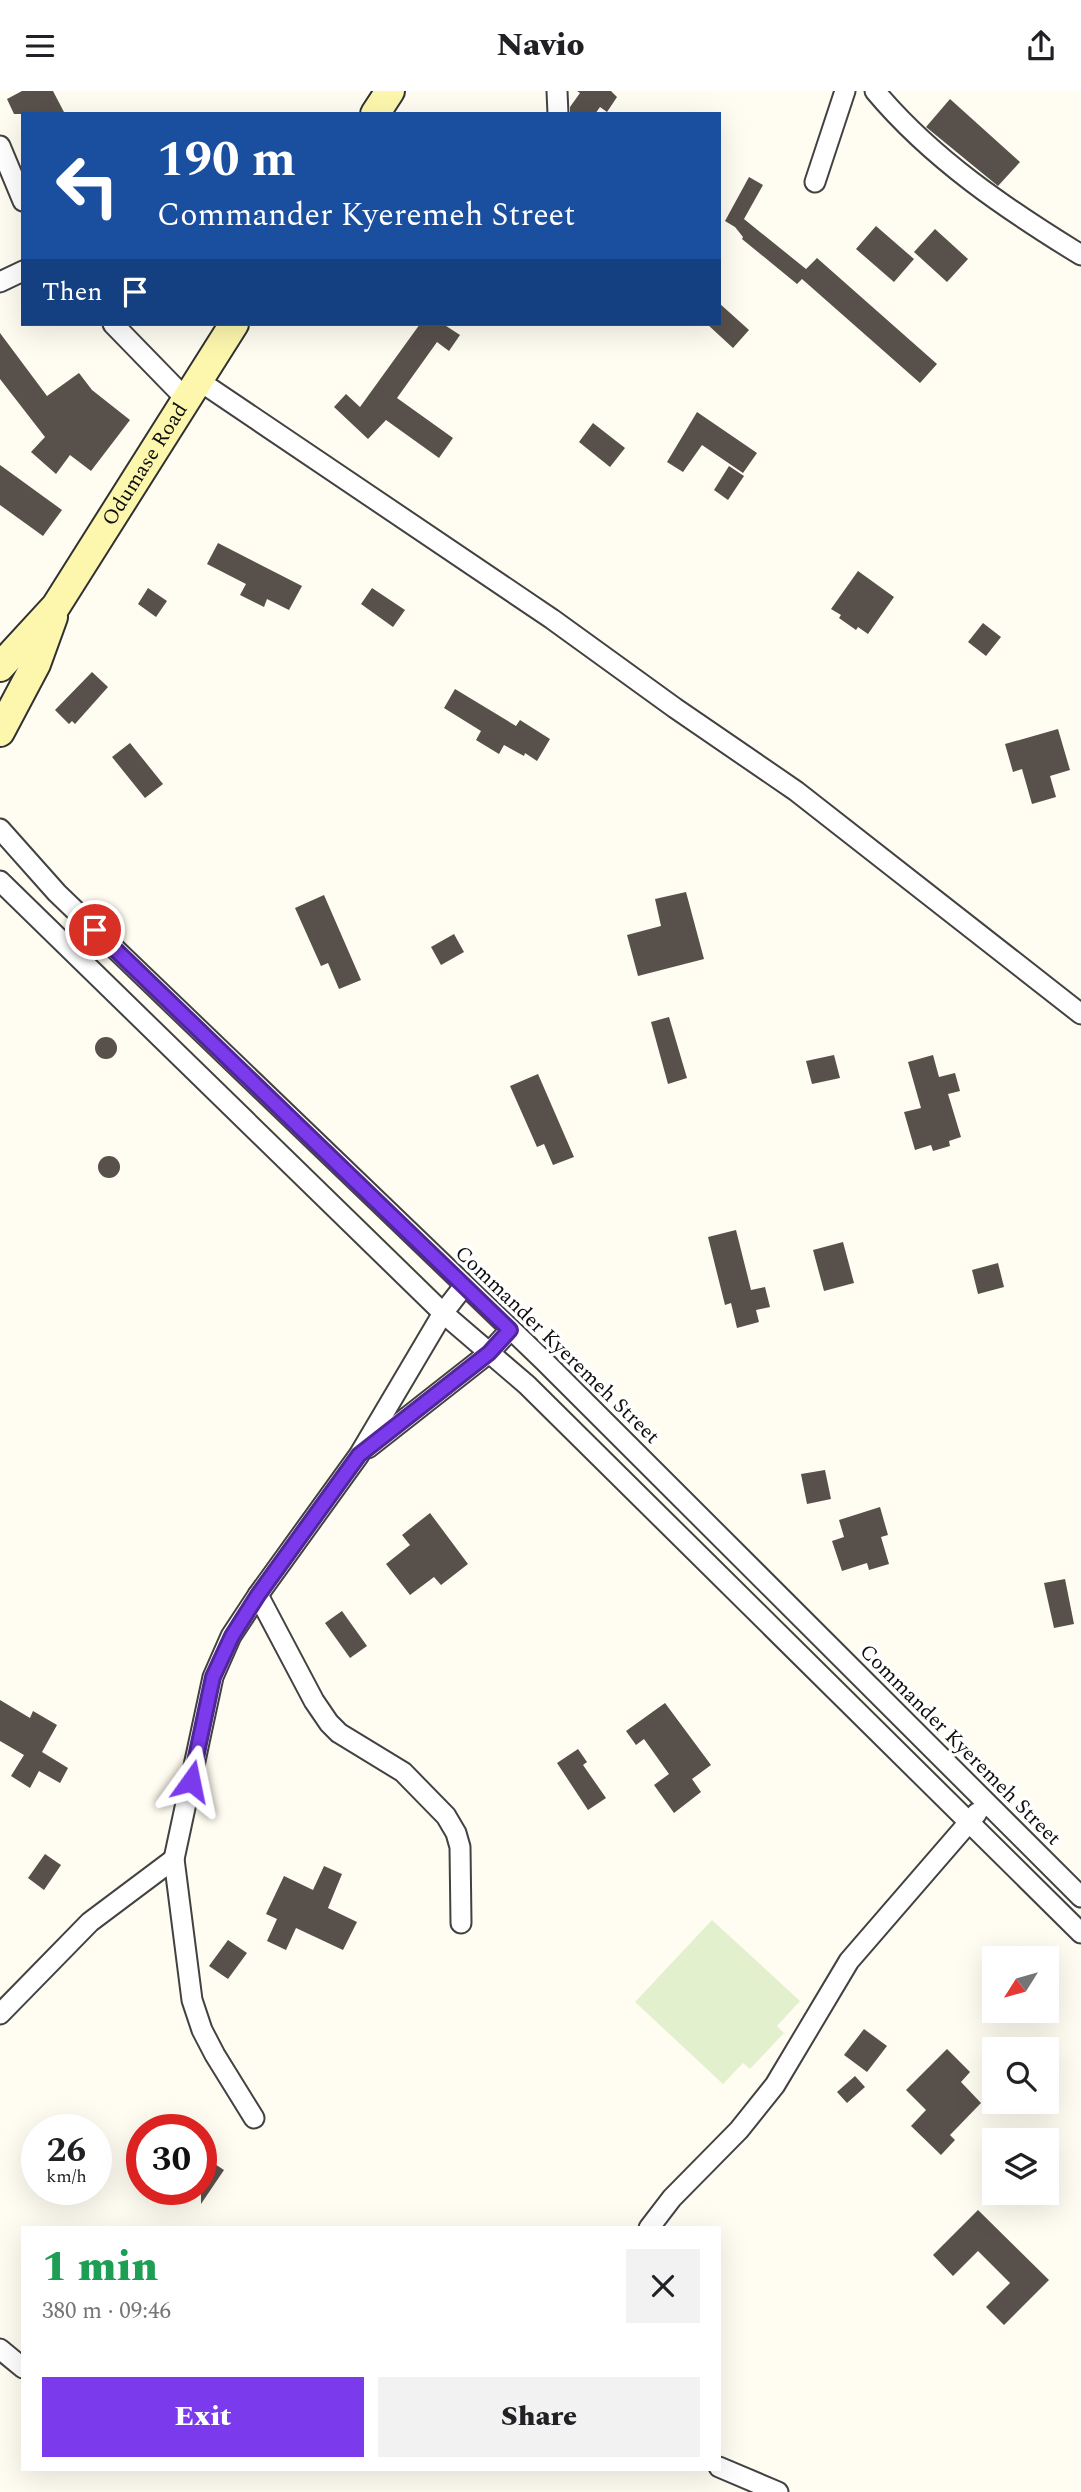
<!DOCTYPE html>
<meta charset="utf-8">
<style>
body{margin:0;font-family:Spectral,serif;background:#f2f2f2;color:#202124;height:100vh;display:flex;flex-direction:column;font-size:26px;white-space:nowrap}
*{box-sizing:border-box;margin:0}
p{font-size:23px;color:#757577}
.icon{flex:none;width:38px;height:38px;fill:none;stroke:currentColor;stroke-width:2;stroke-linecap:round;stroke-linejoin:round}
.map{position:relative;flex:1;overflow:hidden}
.details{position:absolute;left:21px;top:2135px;width:700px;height:245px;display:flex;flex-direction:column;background:#fff;border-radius:0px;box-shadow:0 7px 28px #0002}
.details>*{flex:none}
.top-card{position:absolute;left:21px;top:21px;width:700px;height:214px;border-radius:0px;box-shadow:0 7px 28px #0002;background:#1a4fa0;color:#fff;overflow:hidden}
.needle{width:46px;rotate:233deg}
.fabs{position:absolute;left:982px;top:1855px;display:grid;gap:14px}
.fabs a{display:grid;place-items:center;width:77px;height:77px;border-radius:0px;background:#fff;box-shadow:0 7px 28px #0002;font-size:35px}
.speed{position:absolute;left:21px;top:2023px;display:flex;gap:14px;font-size:35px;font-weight:700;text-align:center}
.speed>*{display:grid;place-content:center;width:91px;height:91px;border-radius:50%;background:#fff;box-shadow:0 7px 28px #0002;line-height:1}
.speed small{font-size:18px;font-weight:400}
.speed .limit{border:10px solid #d22;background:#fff;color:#111}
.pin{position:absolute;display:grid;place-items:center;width:60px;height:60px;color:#fff;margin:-30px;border:4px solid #fff;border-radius:50%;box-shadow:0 2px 7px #0007}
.me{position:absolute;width:77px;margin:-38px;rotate:12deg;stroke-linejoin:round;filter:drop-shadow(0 0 5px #0008)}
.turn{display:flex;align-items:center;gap:24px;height:147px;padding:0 21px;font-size:32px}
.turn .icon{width:91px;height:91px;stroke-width:2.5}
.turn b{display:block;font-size:49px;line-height:60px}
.then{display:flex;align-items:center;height:66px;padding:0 21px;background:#0003;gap:14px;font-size:26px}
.round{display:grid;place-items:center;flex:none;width:74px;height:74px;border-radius:0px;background:#f2f2f2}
.head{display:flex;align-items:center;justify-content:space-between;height:119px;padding:0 21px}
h1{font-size:42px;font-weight:800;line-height:52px;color:#1e9e55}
.primary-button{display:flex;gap:14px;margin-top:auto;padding:14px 21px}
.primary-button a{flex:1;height:80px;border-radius:0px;background:#7c3aed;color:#fff;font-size:28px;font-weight:800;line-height:80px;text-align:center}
.primary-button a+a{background:#f2f2f2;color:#202124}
header{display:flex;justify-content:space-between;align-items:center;height:91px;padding:0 21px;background:#fff;font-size:32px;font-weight:800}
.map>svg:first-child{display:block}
</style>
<header><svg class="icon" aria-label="menu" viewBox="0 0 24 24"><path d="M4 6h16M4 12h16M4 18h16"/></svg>Navio<svg class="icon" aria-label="share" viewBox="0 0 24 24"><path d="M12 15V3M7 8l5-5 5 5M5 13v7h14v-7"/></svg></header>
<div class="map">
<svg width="1081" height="2401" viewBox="0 0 1081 2401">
<rect width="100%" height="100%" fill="#fffcf1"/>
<polygon fill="#e3f0cd" points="712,1829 800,1910 777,1935 784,1942 750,1978 743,1972 723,1993 635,1911"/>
<g fill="#58504b">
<polygon points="22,0 53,0 65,23 14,23 7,8"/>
<polygon points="577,0 611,0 617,6 607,21 600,16 595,23 570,23 570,16 580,2"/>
<polygon points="950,8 1020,71 998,95 926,36"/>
<polygon points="749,86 763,94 744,128 806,178 817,167 937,273 920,292 802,188 797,193 742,148 743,146 735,136 725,130"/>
<polygon points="876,135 914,168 894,191 856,158"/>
<polygon points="935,138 968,168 947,191 914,161"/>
<polygon points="719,212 749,239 733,257 707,233 719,233"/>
<polygon points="420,233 443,233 460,244 449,260 437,251 397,307 453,347 439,367 386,329 368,348 334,316 346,303 360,316"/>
<polygon points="0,242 47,305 79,282 92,299 130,329 91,380 70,364 56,383 31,361 45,346 0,288"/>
<polygon points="697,321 757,362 743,382 702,354 683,381 667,371"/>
<polygon points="593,332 625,357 610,376 579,351"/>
<polygon points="0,374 62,419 43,445 0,414"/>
<polygon points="729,375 744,385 728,409 714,399"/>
<polygon points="218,452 302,495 289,519 267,508 264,516 240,504 246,493 207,473"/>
<polygon points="858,480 894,506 868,543 858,536 856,539 839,527 841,524 831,518"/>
<polygon points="148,497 167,510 156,526 138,513"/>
<polygon points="372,497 405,519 393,536 361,513"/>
<polygon points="983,532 1001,546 986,565 968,551"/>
<polygon points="92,581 108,596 75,633 72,630 69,633 55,619"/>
<polygon points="455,598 516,635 520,629 550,648 537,670 525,662 524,665 504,654 499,663 476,649 481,640 444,617"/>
<polygon points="1058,638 1070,679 1050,685 1056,706 1032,713 1022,678 1013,681 1005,653"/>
<polygon points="130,652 163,693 145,707 112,666"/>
<polygon points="686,801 704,868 638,885 627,844 661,835 655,808"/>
<polygon points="324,804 361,889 339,898 328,872 321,875 295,817"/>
<polygon points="454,843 464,861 441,874 431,856"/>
<polygon points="669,926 687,987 668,993 651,931"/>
<circle cx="106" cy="957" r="11"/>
<polygon points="834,964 840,987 812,993 806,970"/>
<polygon points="933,964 939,986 955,982 960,1000 948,1003 961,1046 949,1050 950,1055 933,1060 931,1054 915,1059 904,1021 921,1017 908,971"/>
<polygon points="538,983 574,1066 553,1074 544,1053 537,1056 510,995"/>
<circle cx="109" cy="1076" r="11"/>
<polygon points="736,1139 751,1199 765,1196 770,1216 756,1219 759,1231 737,1237 731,1212 725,1214 708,1146"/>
<polygon points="843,1151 854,1192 824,1200 813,1159"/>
<polygon points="998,1172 1004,1196 978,1203 972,1179"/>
<polygon points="825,1379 831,1408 807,1413 801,1383"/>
<polygon points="880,1416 888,1444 881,1446 889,1473 869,1479 867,1472 842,1480 832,1450 844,1446 839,1429"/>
<polygon points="430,1422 468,1473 441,1494 434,1486 410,1504 386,1473 410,1454 402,1444"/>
<polygon points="1065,1488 1074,1533 1054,1537 1044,1492"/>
<polygon points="342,1520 367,1555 350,1567 325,1532"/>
<polygon points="0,1609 30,1627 33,1620 57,1634 42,1661 68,1677 60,1692 39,1680 30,1697 11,1685 24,1664 0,1650"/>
<polygon points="665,1612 711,1674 692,1688 701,1701 674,1722 654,1694 669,1683 644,1648 636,1654 626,1640"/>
<polygon points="578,1658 587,1671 583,1674 606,1707 588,1719 557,1672"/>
<polygon points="45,1763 61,1774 44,1799 28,1787"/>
<polygon points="324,1775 342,1783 328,1817 357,1831 343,1859 296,1837 286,1859 267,1850 277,1828 266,1823 284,1785 313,1799"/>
<polygon points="228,1849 247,1862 228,1888 209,1875"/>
<polygon points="864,1938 887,1955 867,1981 844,1964"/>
<polygon points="947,1958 970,1981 961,1991 981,2012 950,2044 955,2049 941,2064 911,2035 926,2019 906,1999"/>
<polygon points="855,1985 865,1996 847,2012 837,2001"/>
<polygon points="201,2064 224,2079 201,2113"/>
<polygon points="978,2119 1049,2189 1004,2234 986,2216 1010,2192 978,2160 953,2185 933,2164"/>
</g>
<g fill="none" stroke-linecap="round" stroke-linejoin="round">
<defs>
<g id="minor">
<polyline points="557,0 558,23"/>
<path d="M875 0C932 68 1006 118 1081 164"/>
<polyline points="0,55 23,110"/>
<polyline points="815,91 845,0"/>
<polyline points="0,191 23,180"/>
<polyline points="113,233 186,308"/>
<polyline points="198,289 552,528 675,617 796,700 1081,923"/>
<polyline points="0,738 57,802 544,1270 1081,1806"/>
<polyline points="0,790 443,1222 527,1294 1081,1842"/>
<polyline points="368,1357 489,1262 510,1239"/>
<polyline points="258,1504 314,1610 329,1632 339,1642 403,1681 446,1725 456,1742 460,1756 461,1832"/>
<polyline points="0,1923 90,1831 174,1768"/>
<polyline points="254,2027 215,1964 202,1939 192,1909 174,1768 213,1586 231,1545 258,1504 359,1364 443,1222 464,1195"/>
<polyline points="649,2137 672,2107 739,2039 775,1994 849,1870 977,1722"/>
<polyline points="0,2258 23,2277"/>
<polyline points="719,2376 778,2401"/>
</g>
<g id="secondary">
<polyline points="375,23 390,0"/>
<path id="s1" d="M0 576 56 515 234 233"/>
<polyline points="0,641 36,573 53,526"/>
</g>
</defs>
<use href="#minor" stroke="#424242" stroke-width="23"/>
<use href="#secondary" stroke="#313131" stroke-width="32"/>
<use href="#minor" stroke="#fff" stroke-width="19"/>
<use href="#secondary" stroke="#fdf7ae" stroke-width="28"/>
</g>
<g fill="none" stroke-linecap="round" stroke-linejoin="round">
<defs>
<polyline id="route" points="95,839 510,1239 489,1262 359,1364 258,1504 232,1545 213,1586 191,1690"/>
</defs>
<use href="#route" stroke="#51269a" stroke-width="18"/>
<use href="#route" stroke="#7c3aed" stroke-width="12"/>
</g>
<g text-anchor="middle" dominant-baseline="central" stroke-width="7" stroke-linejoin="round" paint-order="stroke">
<g font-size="21" fill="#0f0f0f" stroke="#fff">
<text stroke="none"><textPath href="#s1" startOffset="250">Odumase Road</textPath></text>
<text transform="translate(557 1254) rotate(44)">Commander Kyeremeh Street</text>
<text transform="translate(960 1654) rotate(45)">Commander Kyeremeh Street</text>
</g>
</g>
</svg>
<div class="fabs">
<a><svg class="needle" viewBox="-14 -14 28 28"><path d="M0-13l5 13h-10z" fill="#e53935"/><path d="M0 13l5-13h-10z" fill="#757577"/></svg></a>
<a><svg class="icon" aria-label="search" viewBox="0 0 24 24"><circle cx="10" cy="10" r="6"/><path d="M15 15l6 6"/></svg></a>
<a><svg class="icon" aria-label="layers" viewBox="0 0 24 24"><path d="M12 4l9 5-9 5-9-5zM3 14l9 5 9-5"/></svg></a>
</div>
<div class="speed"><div>26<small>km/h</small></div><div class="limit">30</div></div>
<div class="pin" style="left:95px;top:839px;background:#d93025"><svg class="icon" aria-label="arrive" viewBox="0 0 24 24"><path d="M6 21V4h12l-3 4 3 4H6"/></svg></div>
<svg class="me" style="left:191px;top:1690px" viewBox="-20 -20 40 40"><path d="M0-17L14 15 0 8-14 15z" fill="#7c3aed" stroke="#fff" stroke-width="4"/></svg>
<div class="top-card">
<div class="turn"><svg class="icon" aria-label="left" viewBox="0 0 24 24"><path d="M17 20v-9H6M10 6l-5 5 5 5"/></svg><div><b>190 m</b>Commander Kyeremeh Street</div></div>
<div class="then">Then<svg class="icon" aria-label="arrive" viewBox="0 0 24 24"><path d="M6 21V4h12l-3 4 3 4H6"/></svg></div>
</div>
<section class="details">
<div class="head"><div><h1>1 min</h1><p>380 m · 09:46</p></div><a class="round"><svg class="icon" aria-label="close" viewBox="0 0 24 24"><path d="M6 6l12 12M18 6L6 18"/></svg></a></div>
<div class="primary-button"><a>Exit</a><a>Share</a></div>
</section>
</div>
